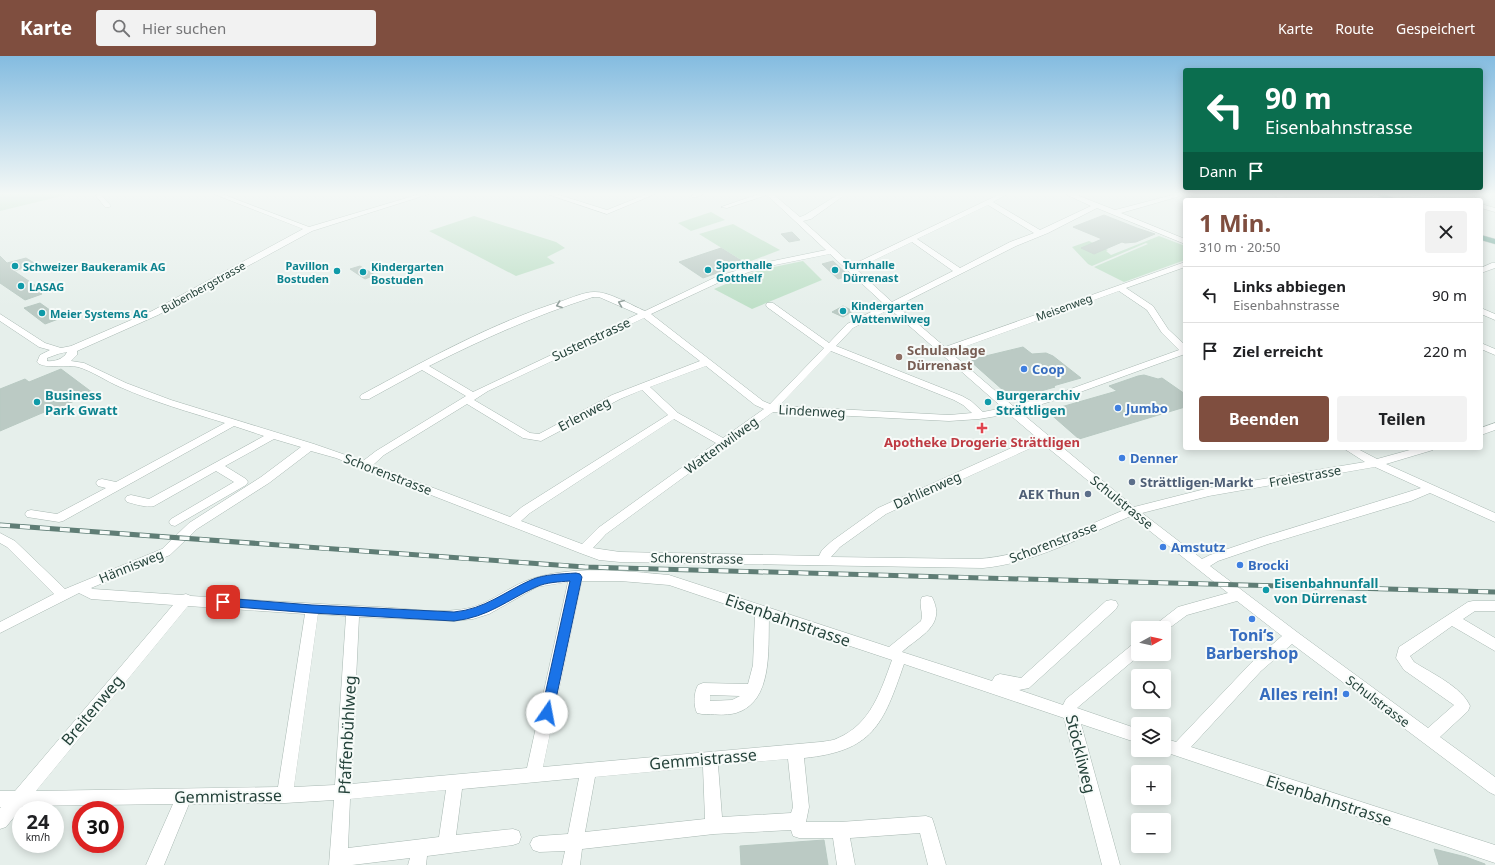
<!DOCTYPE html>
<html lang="de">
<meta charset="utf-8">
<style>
body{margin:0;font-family:"Noto Sans",sans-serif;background:#f2f2f2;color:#202124;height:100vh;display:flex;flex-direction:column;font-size:15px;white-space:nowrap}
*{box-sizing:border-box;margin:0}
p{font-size:13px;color:#757577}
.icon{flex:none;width:22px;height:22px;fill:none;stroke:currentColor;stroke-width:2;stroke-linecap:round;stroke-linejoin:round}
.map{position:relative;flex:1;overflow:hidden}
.side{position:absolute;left:1183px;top:142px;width:300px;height:252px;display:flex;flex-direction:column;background:#fff;border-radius:4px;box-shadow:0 2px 10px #0003}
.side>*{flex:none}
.guide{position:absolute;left:1183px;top:12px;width:300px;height:122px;border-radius:4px;box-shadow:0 2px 10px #0003;background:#0b6e4f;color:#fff;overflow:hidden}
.needle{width:26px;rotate:82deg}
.buttons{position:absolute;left:1131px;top:565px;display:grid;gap:8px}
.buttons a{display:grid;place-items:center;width:40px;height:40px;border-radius:4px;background:#fff;box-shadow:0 2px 10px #0003;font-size:20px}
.speed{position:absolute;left:12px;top:745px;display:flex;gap:8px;font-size:20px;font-weight:700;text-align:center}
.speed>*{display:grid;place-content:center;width:52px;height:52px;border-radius:50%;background:#fff;box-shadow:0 2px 10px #0003;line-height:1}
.speed small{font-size:10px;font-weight:400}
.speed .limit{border:6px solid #d22;background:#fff;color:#111}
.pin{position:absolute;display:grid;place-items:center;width:34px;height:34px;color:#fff;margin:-17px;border-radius:8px;box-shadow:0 2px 6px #0006}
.me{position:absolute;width:44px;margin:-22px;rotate:12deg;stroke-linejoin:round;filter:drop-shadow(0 0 3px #0008)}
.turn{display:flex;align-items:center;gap:14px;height:84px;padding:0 16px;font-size:18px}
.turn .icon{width:52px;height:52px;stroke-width:2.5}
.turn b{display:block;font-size:28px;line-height:34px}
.then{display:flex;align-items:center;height:38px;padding:0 16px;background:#0003;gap:8px;font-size:15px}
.round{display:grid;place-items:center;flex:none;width:42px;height:42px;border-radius:4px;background:#f2f2f2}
.summary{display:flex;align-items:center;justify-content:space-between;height:68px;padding:0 16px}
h1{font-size:24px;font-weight:700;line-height:30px;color:#7f4e3f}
.cta{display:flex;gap:8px;margin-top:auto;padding:8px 16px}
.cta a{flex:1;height:46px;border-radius:4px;background:#7f4e3f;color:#fff;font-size:16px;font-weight:700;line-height:46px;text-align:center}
.cta a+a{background:#f2f2f2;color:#202124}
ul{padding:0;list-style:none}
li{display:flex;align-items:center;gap:12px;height:56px;padding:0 16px;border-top:1px solid #e0e0e0}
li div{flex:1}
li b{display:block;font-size:15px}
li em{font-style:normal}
header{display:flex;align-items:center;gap:24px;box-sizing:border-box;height:56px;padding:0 20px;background:#7f4e3f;color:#fff}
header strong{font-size:19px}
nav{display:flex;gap:22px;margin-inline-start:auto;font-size:14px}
.search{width:280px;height:36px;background:#f2f2f2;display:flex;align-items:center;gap:10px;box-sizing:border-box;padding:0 14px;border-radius:4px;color:#757577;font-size:15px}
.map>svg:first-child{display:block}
</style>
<header>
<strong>Karte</strong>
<div class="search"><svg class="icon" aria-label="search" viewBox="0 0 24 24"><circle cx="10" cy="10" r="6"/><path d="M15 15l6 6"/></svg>Hier suchen</div>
<nav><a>Karte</a><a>Route</a><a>Gespeichert</a></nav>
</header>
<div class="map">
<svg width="1495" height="809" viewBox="0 0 1495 809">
<rect width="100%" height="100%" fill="#e6efeb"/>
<g fill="#bfe0c8">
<polygon points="0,138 65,138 66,139 0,155"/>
<polygon points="711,156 725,164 691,175 678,167"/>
<polygon points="474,160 556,186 565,192 547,201 555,207 516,220 429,175"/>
<polygon points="733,168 780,194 746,207 699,178"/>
<polygon points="1159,180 1185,190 1185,204 1124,226 1094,211 1148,188 1146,187 1092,210 1088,208 1072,191 1089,185 1108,194 1106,195 1111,199"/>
<polygon points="803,205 822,224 752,253 714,233 759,214"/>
</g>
<g fill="#bbcac4" stroke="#b8c9c2">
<polygon points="1104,159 1137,172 1155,178 1136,186 1125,187 1122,186 1094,198 1081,192 1102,183 1073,171"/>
<polygon points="792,176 800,184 789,186 781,178"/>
<polygon points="721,192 745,207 703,222 679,206"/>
<polygon points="0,200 7,207 26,202 36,208 14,215 42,234 38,235 42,238 25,244 0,227"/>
<polygon points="833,205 849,220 838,223 822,208"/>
<polygon points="360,210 375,219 365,223 350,213"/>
<polygon points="40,247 61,262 45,268 24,252"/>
<polygon points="843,250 853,255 843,261 832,256"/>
<polygon points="1023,291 1032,298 1046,297 1053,300 1081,322 1053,330 1055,331 1013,343 969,304"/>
<polygon points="61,313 93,337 51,355 49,354 0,375 0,333 25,323 29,326"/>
<polygon points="1144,319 1158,323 1162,322 1185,338 1185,351 1079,383 1047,355 1117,335 1109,330 1138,320"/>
<polygon points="824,784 828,809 741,809 740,790"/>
<polygon points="1434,793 1466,801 1485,808 1485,809 1439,809"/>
</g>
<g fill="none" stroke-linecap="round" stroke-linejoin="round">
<defs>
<g id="minor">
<polygon points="97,138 103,138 102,140 111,150 109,151 105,151 96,140"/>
<path d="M214 138H222L309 171 420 138H429L312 175 158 259 77 295V299L71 305 84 307 126 327 171 344 314 388 363 405 376 395 466 340 422 314 369 343H361L360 341 361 339C426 304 492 267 562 245 571 242 584 236 594 236 608 235 631 249 645 255L718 220 763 207 826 194 767 139 727 152 721 151 759 138H773L800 161 805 159 839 138H846L811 163 803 165 852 209 1000 138H1007L993 146 1040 174 1091 150 1067 139 1066 138H1074L1115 154 1176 138H1185L1184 139 1121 157 1185 183V188L1097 152 1048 177 1016 190 897 250 945 291 1185 206V211L1126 232 1153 250 1168 273 1185 289V298L1072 339 1019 355 1134 451 1209 432 1365 406 1343 392H1356L1377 403 1417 392H1434L1433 394 1386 408 1495 457V466L1430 437 1411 445 1268 488 1218 505 1210 510 1297 576 1428 672 1454 649 1404 614 1396 602 1399 591 1468 546 1473 545H1495V555H1475L1463 563 1495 582V595L1452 570 1410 600 1414 606C1431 617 1462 631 1470 650L1468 655 1440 681 1495 721V739L1489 736 1292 588 1261 615 1191 691 1495 789V807L1159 694H1164V682L1176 686 1251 607 1282 580 1237 545 1187 559 1164 576V572H1154L1156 568 1178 551 1228 537 1131 460C1083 480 1035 507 983 512L620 506 599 504 580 497 336 402 311 395 269 427 197 473 170 499 91 532 93 533 182 539 186 538 191 540C253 544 315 548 378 551 402 552 433 557 456 554 487 552 503 533 531 523 574 509 625 515 669 519L889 591 921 565C924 557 918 549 922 541L927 540 932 541C947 570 919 580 902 596L992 625 995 620 1000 618 1021 622 1106 545 1111 544 1116 545 1118 549 1116 553 1029 632 1019 634 1063 649 1066 643 1133 588 1138 586V598H1141L1077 652 1138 673V687L1081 668 1120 809H1102L1064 662 904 608C883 669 873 695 804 702L809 751 806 766H840L926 760 932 762 934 768 946 809H928L920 777 850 782 855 809H837L833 782H799L793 780 791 774 714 778 582 793 580 809H562L565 795 539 796 533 794 530 788 533 782 539 780 568 778 579 722 462 733 456 779 513 773 519 775 521 781 519 787 513 789 427 800 426 809H408L410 802 352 809H329L334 744 285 747 189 748 164 809H146L173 748 23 750 6 771 0 773V752L1 751H0V735H15L173 549 91 543 79 537 0 577V566L54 538 7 491 0 487V477L15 485 65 533 162 493 189 467 261 421 301 391 274 383 225 410 246 423 248 426 246 429 175 470 171 469 169 466 171 463 234 426 216 415 154 450C146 452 135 448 127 446L125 443 127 440 131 439 149 443 264 380 234 370 63 465 59 466 27 461 25 458 27 455 31 454 57 458 106 432 98 430 96 427 98 424 102 423 116 426 225 367C189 356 154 346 120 331 106 325 92 315 78 311 65 308 51 313 39 308L37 306 40 299 50 294 39 291 0 265V258L45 287 61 292 71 290 152 255 303 173ZM988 149 1034 177 1010 186 960 212 917 183ZM912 186 953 215 892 246 856 213ZM830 198 885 249 847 268 829 287 773 247H767L766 249 767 251 824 292 770 348 763 345 651 258 724 224 765 211ZM1119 235 1147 254 1162 277 1179 294 1065 335 1013 350 950 296ZM593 241H599L638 258 473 336 429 310C483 283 536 259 593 241ZM890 253 1003 352 983 356 971 345 962 340 836 290 853 272ZM644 262 700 305 612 339 539 378 530 377 474 344 488 335ZM831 295 954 344 963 349 972 357 949 359 779 350ZM67 296C64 303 54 306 47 305V302L58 298ZM706 310 755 349 764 353 723 382 678 357 650 331ZM642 334 668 359 522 451 510 461 373 409 384 399 467 348 523 382 541 385 620 343ZM773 356 949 365 979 363 1009 358 1036 381 878 452 832 485 822 494 819 500 620 496 593 492 606 478ZM674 363 716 387 598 472 582 488 521 465 530 457ZM1042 387 1124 454C1076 474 1029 500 977 503L831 501 840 491 886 458ZM1375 411 1421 432 1260 482 1210 499 1202 503 1142 457 1209 440ZM582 525H620L669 529 755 558 753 609 748 628 703 627 698 629C694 636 693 649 697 657L702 658C713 658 725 660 736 657 773 646 768 593 769 563L892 604C881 634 871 668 838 682 833 685 826 685 820 686L543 711ZM568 526 527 712 351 728 359 561 454 565 473 563 489 558 537 531ZM188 550 305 558 278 731 36 735ZM318 558 346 560 335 729 294 731ZM710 639 740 640 732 644 710 645ZM788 703 793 751 791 757 722 761 718 709ZM703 711 705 763 585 776 595 721ZM446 734 439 781 348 792 350 743Z"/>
<polygon points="547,138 556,138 607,154 647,138 655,138 607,158"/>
<polygon points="695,138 704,138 696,141 692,141 692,139"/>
<polygon points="1273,138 1280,138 1289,144 1281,144"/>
<polygon points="1379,138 1384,139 1373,144 1363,144"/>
<polygon points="1421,139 1455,142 1458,144 1398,144 1401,142"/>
<polygon points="1481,148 1495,152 1495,156 1481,152"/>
<polygon points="1492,207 1495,207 1495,212 1481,217 1481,212"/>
<polygon points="1481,252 1495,258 1495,264 1481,258"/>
<polygon points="1481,287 1495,293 1495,299 1481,293"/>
<polygon points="1495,367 1495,374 1481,379 1481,372"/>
</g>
<g id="major">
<polygon points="1374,138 1384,138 1399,144 1388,144"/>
<polygon points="1481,179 1495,183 1495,188 1481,184"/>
</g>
</defs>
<use href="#minor" stroke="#a8b8b2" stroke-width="1"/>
<use href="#major" stroke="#c2cac8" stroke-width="1"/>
<use href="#minor" fill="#fff" fill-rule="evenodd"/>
<use href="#major" fill="#6aa596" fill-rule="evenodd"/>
<defs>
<polyline id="rail" points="0,469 585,511 1495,536"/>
</defs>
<use href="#rail" stroke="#5f7d75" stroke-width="5"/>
<use href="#rail" stroke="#f7fbf9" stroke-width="3.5" stroke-dasharray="10" stroke-linecap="butt"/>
</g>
<defs><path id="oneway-chevron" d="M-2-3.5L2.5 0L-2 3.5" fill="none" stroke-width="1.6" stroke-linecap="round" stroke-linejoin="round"/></defs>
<g stroke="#92a09c">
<use href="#oneway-chevron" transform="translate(621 247) rotate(-158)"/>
<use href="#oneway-chevron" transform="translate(559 249) rotate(160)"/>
</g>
<linearGradient id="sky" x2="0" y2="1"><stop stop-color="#84bce0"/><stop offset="0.55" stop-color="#f4f8f6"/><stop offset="1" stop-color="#f4f8f6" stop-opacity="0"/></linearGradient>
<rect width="1495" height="251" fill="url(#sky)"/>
<path fill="#1a73e8" stroke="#114b97" d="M576 517 580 518 582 521 553 657 551 661 547 662 542 661 541 657 570 525C559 526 547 526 536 531 507 544 489 561 454 565L312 557 223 550 219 549 217 546 219 543 223 542 312 549 454 556C485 553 504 536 531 524 544 518 562 518 576 517Z"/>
<g fill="#0f9aa8" stroke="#f7fbf9" stroke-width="1.5">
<circle cx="15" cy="210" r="4"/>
<circle cx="708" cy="214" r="4"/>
<circle cx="835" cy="214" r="4"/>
<circle cx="337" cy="215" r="4"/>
<circle cx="363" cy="216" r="4"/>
<circle cx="21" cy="230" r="4"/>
<circle cx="843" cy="255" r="4"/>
<circle cx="42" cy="257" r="4"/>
<circle cx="37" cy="346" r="4"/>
<circle cx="988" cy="346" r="4"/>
<circle cx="1266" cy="534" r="4"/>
</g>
<circle fill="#8d6e63" stroke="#f7fbf9" stroke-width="1.5" cx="899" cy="301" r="4"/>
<g fill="#3f7fe0" stroke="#f7fbf9" stroke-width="1.5">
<circle cx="1024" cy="313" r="4"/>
<circle cx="1118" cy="352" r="4"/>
<circle cx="1122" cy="402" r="4"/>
<circle cx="1163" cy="491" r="4"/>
<circle cx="1240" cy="509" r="4"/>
<circle cx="1252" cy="563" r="4"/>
<circle cx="1346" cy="638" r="4"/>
</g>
<path fill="#e0444e" stroke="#f7fbf9" stroke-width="1.5" d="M980 366h4v4h4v4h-4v4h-4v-4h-4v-4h4z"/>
<g fill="#5c6f8a" stroke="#f7fbf9" stroke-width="1.5">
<circle cx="1132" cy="426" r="4"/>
<circle cx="1088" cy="438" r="4"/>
</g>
<g text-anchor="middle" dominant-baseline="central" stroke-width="4" stroke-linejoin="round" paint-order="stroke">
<g font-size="11" font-weight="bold" fill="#0d838f" stroke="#f7fbf9" text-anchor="start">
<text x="716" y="208">Sporthalle<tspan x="716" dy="13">Gotthelf</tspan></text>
<text x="843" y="208">Turnhalle<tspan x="843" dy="13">Dürrenast</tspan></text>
<text x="329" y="209" text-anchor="end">Pavillon<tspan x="329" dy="13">Bostuden</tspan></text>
<text x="23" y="210">Schweizer Baukeramik AG</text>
<text x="371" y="210">Kindergarten<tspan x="371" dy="13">Bostuden</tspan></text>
<text x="29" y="230">LASAG</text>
<text x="851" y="249">Kindergarten<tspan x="851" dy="13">Wattenwilweg</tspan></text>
<text x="50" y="257">Meier Systems AG</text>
</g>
<g font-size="11" fill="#24423a" stroke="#f7fbf9">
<text transform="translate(203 231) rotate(-29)">Bubenbergstrasse</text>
<text transform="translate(1064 251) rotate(-20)">Meisenweg</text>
</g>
<g font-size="13" fill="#24423a" stroke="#f7fbf9">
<text transform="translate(591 283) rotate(-25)">Sustenstrasse</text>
<text transform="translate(812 355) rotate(3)">Lindenweg</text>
<text transform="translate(584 358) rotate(-28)">Erlenweg</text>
<text transform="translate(721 389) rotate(-36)">Wattenwilweg</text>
<text transform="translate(388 418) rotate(21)">Schorenstrasse</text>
<text transform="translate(1305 420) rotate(-10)">Freiestrasse</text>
<text transform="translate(927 434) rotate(-24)">Dahlienweg</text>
<text transform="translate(1122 446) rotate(39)">Schulstrasse</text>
<text transform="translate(1053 486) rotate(-21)">Schorenstrasse</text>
<text transform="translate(697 502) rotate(1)">Schorenstrasse</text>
<text transform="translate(131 510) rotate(-22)">Hännisweg</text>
<text transform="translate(1378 645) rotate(37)">Schulstrasse</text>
</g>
<g font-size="13" font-weight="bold" fill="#785e54" stroke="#f7fbf9" text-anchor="start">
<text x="907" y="294">Schulanlage<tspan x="907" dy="15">Dürrenast</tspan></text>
</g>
<g font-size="13" font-weight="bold" fill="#366cbe" stroke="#f7fbf9" text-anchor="start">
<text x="1032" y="313">Coop</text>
<text x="1126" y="352">Jumbo</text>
<text x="1130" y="402">Denner</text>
<text x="1171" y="491">Amstutz</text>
<text x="1248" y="509">Brocki</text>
</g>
<g font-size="13" font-weight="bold" fill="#0d838f" stroke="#f7fbf9" text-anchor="start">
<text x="45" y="339">Business<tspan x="45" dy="15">Park Gwatt</tspan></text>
<text x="996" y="339">Burgerarchiv<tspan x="996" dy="15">Strättligen</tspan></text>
<text x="1274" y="527">Eisenbahnunfall<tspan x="1274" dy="15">von Dürrenast</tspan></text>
</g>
<g font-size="13" font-weight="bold" fill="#be3a42" stroke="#f7fbf9">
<text x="982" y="386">Apotheke Drogerie Strättligen</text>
</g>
<g font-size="13" font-weight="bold" fill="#4e5e75" stroke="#f7fbf9" text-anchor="start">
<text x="1140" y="426">Strättligen-Markt</text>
<text x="1080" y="438" text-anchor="end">AEK Thun</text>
</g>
<g font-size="16" fill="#24423a" stroke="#f7fbf9">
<text transform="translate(788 564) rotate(19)">Eisenbahnstrasse</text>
<text transform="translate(92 654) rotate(-50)">Breitenweg</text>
<text transform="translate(347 679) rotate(-87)">Pfaffenbühlweg</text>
<text transform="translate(1081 698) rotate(76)">Stöckliweg</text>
<text transform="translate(703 703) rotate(-5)">Gemmistrasse</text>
<text transform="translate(228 740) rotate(-1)">Gemmistrasse</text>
<text transform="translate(1329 744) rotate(18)">Eisenbahnstrasse</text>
</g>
<g font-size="16" font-weight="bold" fill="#366cbe" stroke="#f7fbf9">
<text x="1252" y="579">Toni‘s<tspan x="1252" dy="18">Barbershop</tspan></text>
<text x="1338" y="638" text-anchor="end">Alles rein!</text>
</g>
</g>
</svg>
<div class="buttons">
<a><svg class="needle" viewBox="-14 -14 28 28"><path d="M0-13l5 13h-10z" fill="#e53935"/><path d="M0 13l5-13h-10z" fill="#757577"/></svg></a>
<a><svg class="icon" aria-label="search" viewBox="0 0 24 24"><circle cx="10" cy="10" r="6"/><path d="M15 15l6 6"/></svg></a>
<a><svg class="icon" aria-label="layers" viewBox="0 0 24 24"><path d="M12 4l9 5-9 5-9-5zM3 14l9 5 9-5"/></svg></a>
<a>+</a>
<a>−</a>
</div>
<div class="speed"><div>24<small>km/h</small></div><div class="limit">30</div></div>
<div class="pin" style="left:223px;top:546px;background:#d93025"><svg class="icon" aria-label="arrive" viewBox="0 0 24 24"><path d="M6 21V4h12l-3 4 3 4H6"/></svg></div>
<svg class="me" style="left:547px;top:657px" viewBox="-20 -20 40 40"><circle r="19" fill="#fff"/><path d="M0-13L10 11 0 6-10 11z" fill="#1a73e8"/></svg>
<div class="guide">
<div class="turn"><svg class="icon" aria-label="left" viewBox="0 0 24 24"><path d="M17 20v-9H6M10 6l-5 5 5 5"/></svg><div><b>90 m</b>Eisenbahnstrasse</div></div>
<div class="then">Dann<svg class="icon" aria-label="arrive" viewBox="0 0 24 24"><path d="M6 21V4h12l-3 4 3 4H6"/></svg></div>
</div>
<section class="side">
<div class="summary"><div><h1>1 Min.</h1><p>310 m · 20:50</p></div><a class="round"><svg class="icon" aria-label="close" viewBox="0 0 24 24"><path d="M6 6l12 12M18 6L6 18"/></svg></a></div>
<ul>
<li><svg class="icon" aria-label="left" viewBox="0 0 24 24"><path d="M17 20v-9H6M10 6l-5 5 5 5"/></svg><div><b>Links abbiegen</b><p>Eisenbahnstrasse</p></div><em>90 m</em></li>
<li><svg class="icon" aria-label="arrive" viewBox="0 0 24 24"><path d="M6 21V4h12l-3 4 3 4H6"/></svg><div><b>Ziel erreicht</b></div><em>220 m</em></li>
</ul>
<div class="cta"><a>Beenden</a><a>Teilen</a></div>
</section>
</div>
